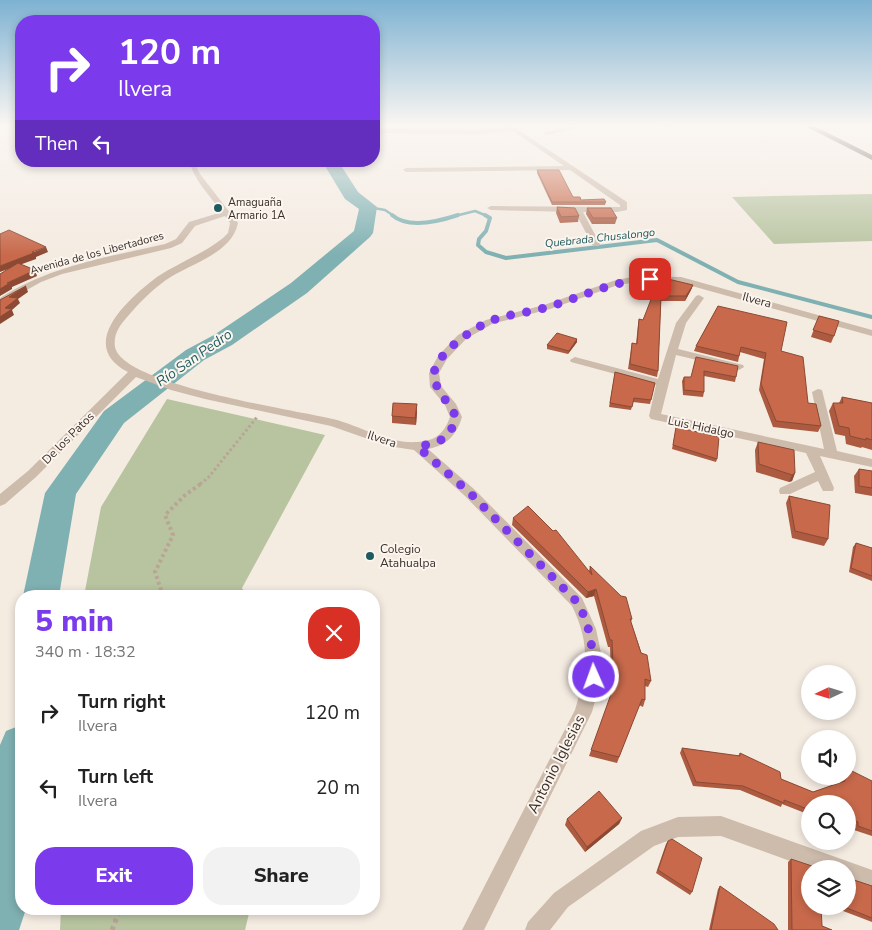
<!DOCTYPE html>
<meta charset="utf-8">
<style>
body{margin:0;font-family:"Nunito Sans",sans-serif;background:#f2f2f2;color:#222;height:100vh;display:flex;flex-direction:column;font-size:19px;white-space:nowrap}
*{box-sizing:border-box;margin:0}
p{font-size:16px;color:#767676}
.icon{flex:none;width:28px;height:28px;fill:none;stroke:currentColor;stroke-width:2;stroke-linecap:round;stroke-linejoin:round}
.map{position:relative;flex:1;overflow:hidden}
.details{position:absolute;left:15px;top:590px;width:365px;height:325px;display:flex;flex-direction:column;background:#fff;border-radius:20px;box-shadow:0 2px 8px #0003}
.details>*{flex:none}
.guide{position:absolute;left:15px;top:15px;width:365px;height:152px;border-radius:20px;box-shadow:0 2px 8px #0003;background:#7c3aed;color:#fff;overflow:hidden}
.needle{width:32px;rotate:266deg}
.controls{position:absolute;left:801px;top:665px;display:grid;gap:10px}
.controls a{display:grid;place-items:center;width:55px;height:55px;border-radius:50%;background:#fff;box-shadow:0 2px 8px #0003;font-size:25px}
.pin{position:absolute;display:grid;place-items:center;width:42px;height:42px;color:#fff;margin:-21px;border-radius:10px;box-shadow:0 2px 8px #0006}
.me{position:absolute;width:55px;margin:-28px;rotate:358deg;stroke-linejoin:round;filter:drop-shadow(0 0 4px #0008)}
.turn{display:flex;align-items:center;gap:18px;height:105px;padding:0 20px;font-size:22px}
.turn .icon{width:65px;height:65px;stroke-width:2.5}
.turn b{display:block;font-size:35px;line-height:42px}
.then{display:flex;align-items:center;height:48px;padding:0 20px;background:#0003;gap:10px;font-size:19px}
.round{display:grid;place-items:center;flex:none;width:52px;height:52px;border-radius:20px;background:#f2f2f2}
.head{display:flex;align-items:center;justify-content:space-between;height:85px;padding:0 20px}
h1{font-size:30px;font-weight:800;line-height:38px;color:#7c3aed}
.button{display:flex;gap:10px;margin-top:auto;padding:10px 20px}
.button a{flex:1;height:58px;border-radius:20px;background:#7c3aed;color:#fff;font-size:20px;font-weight:800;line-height:58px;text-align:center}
.button a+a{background:#f2f2f2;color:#222}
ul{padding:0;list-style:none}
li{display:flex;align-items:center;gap:15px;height:75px;padding:0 20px}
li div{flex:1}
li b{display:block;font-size:19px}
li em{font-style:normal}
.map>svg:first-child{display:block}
</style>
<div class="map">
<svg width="872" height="930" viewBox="0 0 872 930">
<rect width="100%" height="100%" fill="#f4ebe1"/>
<g fill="#b8c4a0">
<polygon points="872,194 872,241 774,244 732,197"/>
<polygon points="167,399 325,435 242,588 247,596 84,596 101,507"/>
<polygon points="61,909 250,909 245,930 60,930"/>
</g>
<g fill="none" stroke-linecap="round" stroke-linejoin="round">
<g stroke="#7fb0b2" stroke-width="2.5">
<polyline points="368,207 385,210 394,216"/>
<polyline points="455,216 475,211 487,216"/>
</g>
<g stroke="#7fb0b2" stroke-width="4">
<path d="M392 215C408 229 440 221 458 215"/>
<polyline points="485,215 490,218 486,231 479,239 478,245 486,252 506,258 657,240 738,282 872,317"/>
</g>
<g fill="#7fb0b2" fill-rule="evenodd">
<polygon points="322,161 338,161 358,192 377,207 373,233 370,237 307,293 232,345 204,360 124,423 76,494 59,596 23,596 45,493 104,411 186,350 214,335 291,283 354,231 359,209 345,199"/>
<polygon points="21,725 21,909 26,909 19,930 0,930 0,745 6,731"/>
</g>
<polyline stroke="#b9a596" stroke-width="3" stroke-dasharray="2.5 2.5" stroke-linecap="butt" points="200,484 208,478 257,417"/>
<polyline stroke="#b9a596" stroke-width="4" stroke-dasharray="3 3" stroke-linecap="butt" points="163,596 155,572 173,535 165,515 184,496 202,483"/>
<polyline stroke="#b9a596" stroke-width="5" stroke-dasharray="4 4" stroke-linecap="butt" points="112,930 120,909"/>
<g fill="#cdbbac" fill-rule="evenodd">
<polygon points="505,125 511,125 627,202 627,210 617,212 583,212 600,244 599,246 593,246 575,212 491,210 487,208 491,206 620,207 620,205 570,170 406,172 403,170 406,168 564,166 513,131 477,134 380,133 377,131 380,129 477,130 508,128"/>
<polygon points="579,125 589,125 546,135 543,133"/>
<polygon points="804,125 812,125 809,127"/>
<path d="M191 161H197L196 166 200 174 238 223C232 254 189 264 166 280 152 290 139 303 128 316 120 325 113 334 115 347 122 385 296 410 333 419 361 426 388 444 417 442 435 441 444 434 450 417L445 405 430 387 429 373 438 356 458 335 486 320 544 305 616 280 638 276 681 277 872 330V336L681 283 638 282 618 285 550 309 492 324 466 339 447 359 439 373 441 386 456 404 462 417C456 436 447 445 428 449L475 490 582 598 596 629 602 658 601 678 592 712 484 930H462L575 710C587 670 591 645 572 606L465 496 414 450 388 446 331 426 205 399 171 390 136 377 36 477 5 504 0 506V494L28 471 128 372C76 345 128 299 157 277 178 263 203 254 223 238L228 233 230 223 225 216 195 226 182 243 171 248 62 274 41 282 0 305V298C50 266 108 257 165 244L176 239 189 222 222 212C214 201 188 173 191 161Z"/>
<polygon points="699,295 704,298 686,323 678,349 743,365 744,367 739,370 676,355 661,414 824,449 812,392 818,389 822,390 837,451 872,459 872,467 820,456 834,488 833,491 823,491 818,481 790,494 780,494 779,491 780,488 815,472 806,453 651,419 649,416 656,385 571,362 570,360 575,357 658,379 676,323 696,296"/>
<polygon points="721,816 872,870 872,890 848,881 848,869 812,869 721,836 678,837 654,846 568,907 550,930 525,930 528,922 554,893 641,831 678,817"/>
</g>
<polygon fill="#5c4a42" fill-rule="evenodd" points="803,125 812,125 872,155 872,160"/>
</g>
<g fill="#ac5a40">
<polygon points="658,125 678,125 664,127"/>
<polygon points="537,170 573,197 581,200 606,202 605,205 552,205 537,173"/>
<polygon points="557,207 579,216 578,222 560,223 556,213"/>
<polygon points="587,208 617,218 615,224 592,224 586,214"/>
<polygon points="662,282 693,285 691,290 685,301 661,301 658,371 657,377 628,369 632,343 636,344 638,325 639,319 643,320"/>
<polygon points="718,306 781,351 808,403 821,426 818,432 773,427 759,390 764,359 740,352 738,362 694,351 696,346"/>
<polygon points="819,316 834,336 831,343 811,337"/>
<polygon points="577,339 577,342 568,354 547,349 547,345"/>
<polygon points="696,357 736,377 735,382 704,376 704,392 703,397 683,395 682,381 684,377 691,377"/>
<polygon points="615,372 655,383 650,404 633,402 631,410 609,407"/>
<polygon points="842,397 872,403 872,450 862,447 861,448 846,444 845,436 835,434 829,411 833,403 839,403"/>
<polygon points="417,412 416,425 392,423 392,416"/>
<polygon points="676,427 717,459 716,462 672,449"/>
<polygon points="758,442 795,473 792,481 789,482 756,472 755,450"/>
<polygon points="859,469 872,471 872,496 855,493 854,476"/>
<polygon points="789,496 828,539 824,546 792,538 786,503"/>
<polygon points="513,518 589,571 590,566 632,619 631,622 651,681 648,687 645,686 645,700 643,707 639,705 617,763 589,756 613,689 611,674 610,647 608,647 594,596 586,598 512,525"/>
<polygon points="856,543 872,548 872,581 849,572 853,547"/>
<polygon points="682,748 738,756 740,753 781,779 813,792 841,782 841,776 848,776 872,781 872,836 854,830 854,825 848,823 848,804 810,804 810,815 782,804 781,807 740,790 693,786 680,753"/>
<polygon points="622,818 619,824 585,852 565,825 567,819"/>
<polygon points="668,841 692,892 690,895 656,873 666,844"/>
<polygon points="791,859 810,869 822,926 832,930 788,930 788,862"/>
<polygon points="851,879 872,886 872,922 830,906 848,906"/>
<polygon points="720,886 778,930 709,930 718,889"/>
</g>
<g fill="#8c4a34">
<polygon points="665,125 678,125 664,127"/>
<polygon points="46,247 48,252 36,257 36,259 0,272 0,266"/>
<polygon points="35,270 37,276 12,287 12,289 0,296 0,289 7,283"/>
<polygon points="693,285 691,290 685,301 686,296"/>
<polygon points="26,286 28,292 18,299 20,303 12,310 14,315 0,324 0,317 9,297"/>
<polygon points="577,339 577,342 568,354 569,351"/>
<polygon points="417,404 417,412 416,425 415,418"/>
<polygon points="795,473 792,481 789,482 792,475"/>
<polygon points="596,589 594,596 586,598 588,592"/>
<polygon points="622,818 619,824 585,852 587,847"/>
</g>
<g fill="#c8694b" stroke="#8c4a34">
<polygon points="537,170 559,170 573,197 580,197 581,200 604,199 606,202 552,202"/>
<polygon points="557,207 575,208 579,216 561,217"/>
<polygon points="587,208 611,208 617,218 593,218"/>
<polygon points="9,230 46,247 32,252 34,253 0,266 0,234"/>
<polygon points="18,263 35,270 7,283 10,283 0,289 0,274"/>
<polygon points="659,279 662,279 662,282 664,279 668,279 693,285 686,296 661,296 658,371 630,364 632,343 637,344 639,319 643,320"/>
<polygon points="26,286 9,297 18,298 5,308 12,309 0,317 0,300"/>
<polygon points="718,306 787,322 781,351 803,357 808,403 816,404 821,426 776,421 761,384 766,353 741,347 739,356 696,346"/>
<polygon points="819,316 839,321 834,336 813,330"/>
<polygon points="557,333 577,339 569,351 547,345"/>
<polygon points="696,357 738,366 736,377 704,371 704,392 684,390 684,377 691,377"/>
<polygon points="615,372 655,383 651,400 634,398 632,407 610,403"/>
<polygon points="842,397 872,403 872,440 866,438 866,440 850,436 849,428 839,426 833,403 843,403"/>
<polygon points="393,403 417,404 415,418 392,416"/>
<polygon points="676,427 719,437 717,459 673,445"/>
<polygon points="758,442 794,450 795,473 792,475 759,464"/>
<polygon points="859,469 872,471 872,488 859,486"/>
<polygon points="789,496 830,505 828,539 795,531"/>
<polygon points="528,506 553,531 556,530 592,575 590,566 621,596 626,597 632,619 630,619 641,653 647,655 651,681 645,679 645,700 642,699 619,757 591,750 615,683 613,667 612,640 610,640 596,589 588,592 513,518"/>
<polygon points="856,543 872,548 872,576 851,568"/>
<polygon points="682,748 740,756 740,753 780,772 781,779 813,792 845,781 845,776 848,776 848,769 872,781 872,831 858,826 858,822 848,817 848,804 810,804 810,810 784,800 784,803 743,786 696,782"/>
<polygon points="599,791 622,818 587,847 567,819"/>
<polygon points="672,839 702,858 692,892 658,870 668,841"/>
<polygon points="791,859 815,867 838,868 841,869 810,869 810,906 821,906 822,926 832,930 792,930"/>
<polygon points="848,871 850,872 851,879 872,886 872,918 842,906 848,906"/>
<polygon points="720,886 774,924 778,930 711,930"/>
</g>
<linearGradient id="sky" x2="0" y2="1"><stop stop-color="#7eb2d2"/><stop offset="0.49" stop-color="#faf6f2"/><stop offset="1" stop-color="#faf6f2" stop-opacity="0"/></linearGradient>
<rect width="872" height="255" fill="url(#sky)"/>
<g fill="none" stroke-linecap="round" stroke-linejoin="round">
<path stroke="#7c3aed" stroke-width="9" stroke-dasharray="0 16.2" d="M594 677C592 648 592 628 577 602L470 493 418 447C441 441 449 441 456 417 450 404 432 386 434 373 437 353 471 330 488 322 506 314 528 313 548 307 582 297 614 280 650 279"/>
</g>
<g fill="#1f5a5e" stroke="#fbf5ee" stroke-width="2">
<circle cx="218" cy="208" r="5"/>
<circle cx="370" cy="556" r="5"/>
</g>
<g text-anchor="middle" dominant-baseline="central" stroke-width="4" stroke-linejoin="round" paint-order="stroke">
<g font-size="11" fill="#3b302b" stroke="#fbf5ee" text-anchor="start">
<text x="228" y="202">Amaguaña<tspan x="228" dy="13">Armario 1A</tspan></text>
</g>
<g font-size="11" font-style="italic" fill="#1f5a5e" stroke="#fbf5ee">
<text transform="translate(600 238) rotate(-6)">Quebrada Chusalongo</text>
</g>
<g font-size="11" fill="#3b302b" stroke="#fbf5ee">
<text transform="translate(97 253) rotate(-15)">Avenida de los Libertadores</text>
</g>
<g font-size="12" fill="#3b302b" stroke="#fbf5ee">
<text transform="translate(757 300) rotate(15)">Ilvera</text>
<text transform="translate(701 427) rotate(12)">Luis Hidalgo</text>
<text transform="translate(68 438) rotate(-45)">De los Patos</text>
<text transform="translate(382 439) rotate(18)">Ilvera</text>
</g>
<g font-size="12" fill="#3b302b" stroke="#fbf5ee" text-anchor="start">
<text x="380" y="549">Colegio<tspan x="380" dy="14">Atahualpa</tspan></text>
</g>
<g font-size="14" font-style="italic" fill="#1f5a5e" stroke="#fbf5ee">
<text transform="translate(194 358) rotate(-35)">Río San Pedro</text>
</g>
<g font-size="15" fill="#3b302b" stroke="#fbf5ee">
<text transform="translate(556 764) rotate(-63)">Antonio Iglesias</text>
</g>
</g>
</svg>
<div class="controls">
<a><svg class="needle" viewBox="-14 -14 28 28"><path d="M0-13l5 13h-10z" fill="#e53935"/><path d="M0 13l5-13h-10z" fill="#767676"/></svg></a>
<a><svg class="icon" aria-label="sound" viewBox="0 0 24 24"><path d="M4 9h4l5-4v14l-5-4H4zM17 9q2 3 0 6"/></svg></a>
<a><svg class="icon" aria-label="search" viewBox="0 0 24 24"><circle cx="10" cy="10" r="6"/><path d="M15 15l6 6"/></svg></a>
<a><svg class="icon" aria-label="layers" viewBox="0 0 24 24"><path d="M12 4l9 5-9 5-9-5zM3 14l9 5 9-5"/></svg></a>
</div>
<div class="pin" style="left:650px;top:279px;background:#d93025"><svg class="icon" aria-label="arrive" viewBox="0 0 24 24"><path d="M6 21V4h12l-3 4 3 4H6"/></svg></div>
<svg class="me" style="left:594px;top:677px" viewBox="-20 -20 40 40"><circle r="17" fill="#7c3aed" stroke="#fff" stroke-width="3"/><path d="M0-11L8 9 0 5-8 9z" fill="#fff"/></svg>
<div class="guide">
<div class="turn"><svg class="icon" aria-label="right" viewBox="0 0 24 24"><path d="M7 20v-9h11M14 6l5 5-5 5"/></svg><div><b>120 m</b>Ilvera</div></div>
<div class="then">Then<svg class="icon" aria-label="left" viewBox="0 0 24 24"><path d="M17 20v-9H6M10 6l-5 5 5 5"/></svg></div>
</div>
<section class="details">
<div class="head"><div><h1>5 min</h1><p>340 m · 18:32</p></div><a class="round" style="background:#d93025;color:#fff"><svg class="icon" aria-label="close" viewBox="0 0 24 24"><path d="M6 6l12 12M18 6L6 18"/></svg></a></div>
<ul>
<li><svg class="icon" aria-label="right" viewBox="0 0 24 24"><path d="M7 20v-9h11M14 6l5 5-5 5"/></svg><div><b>Turn right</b><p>Ilvera</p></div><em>120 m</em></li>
<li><svg class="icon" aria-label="left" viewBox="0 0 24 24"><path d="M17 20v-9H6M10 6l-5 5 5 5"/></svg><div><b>Turn left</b><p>Ilvera</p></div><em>20 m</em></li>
</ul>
<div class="button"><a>Exit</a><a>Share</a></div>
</section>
</div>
